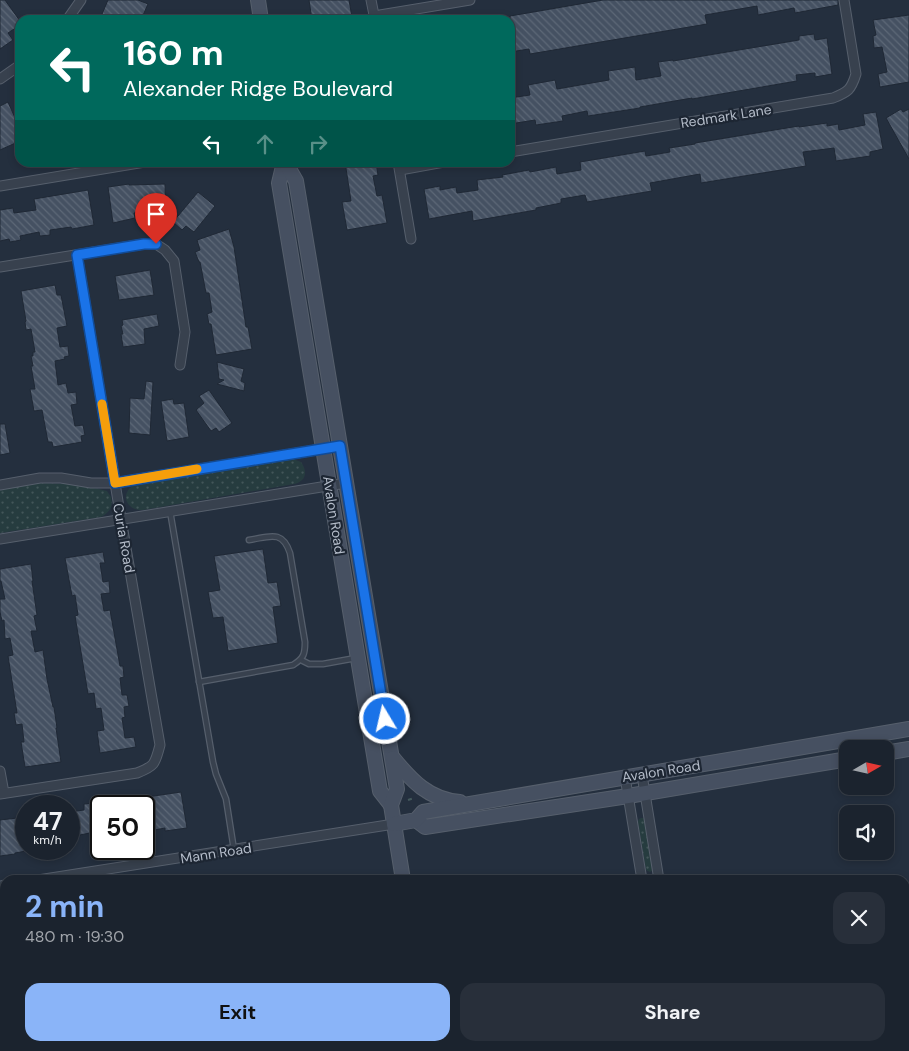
<!DOCTYPE html>
<meta charset="utf-8">
<style>
body{margin:0;font-family:"DM Sans",sans-serif;background:#282f3a;color:#f1f3f6;height:100vh;display:flex;flex-direction:column;font-size:19px;white-space:nowrap}
*{box-sizing:border-box;margin:0}
p{font-size:16px;color:#a0a4aa}
.icon{flex:none;width:28px;height:28px;fill:none;stroke:currentColor;stroke-width:2;stroke-linecap:round;stroke-linejoin:round}
.map{position:relative;flex:1;overflow:hidden}
.sheet{position:absolute;left:0px;top:875px;width:910px;height:176px;display:flex;flex-direction:column;background:#1b232e;border-radius:15px 15px 0 0;box-shadow:0 2px 8px #0003,0 0 0 1px #39404a}
.sheet>*{flex:none}
.banner{position:absolute;left:15px;top:15px;width:500px;height:152px;border-radius:15px;box-shadow:0 2px 8px #0003,0 0 0 1px #39404a;background:#00695c;color:#fff;overflow:hidden}
.needle{width:32px;rotate:81deg}
.fabs{position:absolute;left:839px;top:740px;display:grid;gap:10px}
.fabs a{display:grid;place-items:center;width:55px;height:55px;border-radius:10px;background:#1b232e;box-shadow:0 2px 8px #0003,0 0 0 1px #39404a;font-size:25px}
.speed{position:absolute;left:15px;top:795px;display:flex;gap:10px;font-size:25px;font-weight:700;text-align:center}
.speed>*{display:grid;place-content:center;width:65px;height:65px;border-radius:50%;background:#1b232e;box-shadow:0 2px 8px #0003,0 0 0 1px #39404a;line-height:1}
.speed small{font-size:12px;font-weight:400}
.speed .limit{border:2px solid #111;border-radius:8px;background:#fff;color:#111}
.pin{position:absolute;display:grid;place-items:center;width:42px;height:42px;color:#fff;margin:-51px -21px;border-radius:50% 50% 50% 0;rotate:-45deg;box-shadow:0 0 5px #0007}
.pin .icon{rotate:45deg}
.me{position:absolute;width:55px;margin:-28px;rotate:351deg;stroke-linejoin:round;filter:drop-shadow(0 0 4px #0008)}
.turn{display:flex;align-items:center;gap:18px;height:105px;padding:0 25px;font-size:22px}
.turn .icon{width:65px;height:65px;stroke-width:2.5}
.turn b{display:block;font-size:35px;line-height:42px}
.lanes{display:flex;align-items:center;height:48px;padding:0 25px;background:#0003;justify-content:center;gap:25px;direction:ltr}
.lanes .off{opacity:.35}
.round{display:grid;place-items:center;flex:none;width:52px;height:52px;border-radius:15px;background:#282f3a}
.overview{display:flex;align-items:center;justify-content:space-between;height:85px;padding:0 25px}
h1{font-size:30px;font-weight:700;line-height:38px;color:#8ab4f8}
.button{display:flex;gap:10px;margin-top:auto;padding:10px 25px}
.button a{flex:1;height:58px;border-radius:15px;background:#8ab4f8;color:#111;font-size:20px;font-weight:700;line-height:58px;text-align:center}
.button a+a{background:#282f3a;color:#f1f3f6}
.map>svg:first-child{display:block}
</style>
<div class="map">
<svg width="909" height="1051" viewBox="0 0 909 1051">
<defs>
<pattern id="green-dots" width="8" height="8" patternUnits="userSpaceOnUse" patternTransform="scale(1.25)"><rect width="8" height="8" fill="#263c3f"/><path d="M2 2h.1M6 6h.1" fill="none" stroke="#435659" stroke-width="1.8" stroke-linecap="round"/></pattern>
<pattern id="water-rules" width="6" height="5" patternUnits="userSpaceOnUse" patternTransform="scale(1.25)"><rect width="6" height="5" fill="#394c67"/><path d="M0 2.5h6" fill="none" stroke="#53647b"/></pattern>
<pattern id="building-back-hatch" width="6" height="6" patternUnits="userSpaceOnUse" patternTransform="scale(1.25)"><rect width="6" height="6" fill="#455162"/><path d="M-1 5l2 2M0 0l6 6M5-1l2 2" fill="none" stroke="#5d6877"/></pattern>
</defs>
<rect width="100%" height="100%" fill="#242f3e"/>
<g fill="url(#green-dots)">
<path d="M293 459 301 462C308 472 306 481 294 484L143 510C125 511 119 492 136 484Z"/>
<path d="M38 483 67 484 99 489 107 491 111 497C113 507 110 512 101 517L0 533V490Z"/>
<polygon points="641,818 644,818 645,821 653,870 650,872 646,870 638,822 639,819"/>
</g>
<polygon fill="#263c3f" points="5,974 5,1046 72,1046 72,1051 0,1051 0,975"/>
<polygon fill="url(#water-rules)" points="909,990 909,1051 780,1051 779,1046 905,1046 905,991"/>
<g fill="url(#building-back-hatch)" stroke="#1f2835">
<polygon points="0,0 5,0 20,21 20,25 8,33 13,40 0,49"/>
<polygon points="108,0 138,0 148,4 141,20 116,20 102,14"/>
<polygon points="309,0 349,0 352,17 333,20 312,20"/>
<polygon points="603,0 838,0 838,5 795,13 794,8 758,15 757,6 705,15 707,24 530,54 529,49 510,52 510,16"/>
<polygon points="909,15 909,82 880,87 878,74 887,72 882,47 874,48 873,36 876,35 873,20"/>
<polygon points="814,34 815,40 827,38 832,74 815,77 815,73 796,75 797,81 692,99 692,98 640,107 640,108 588,116 587,111 562,116 563,121 536,125 535,120 510,124 510,98 530,95 528,85 555,80 557,89 609,80 608,71 635,67 636,80 661,76 658,62 673,60 673,61 799,40 799,36"/>
<polygon points="8,102 20,129 20,141 0,150 0,106"/>
<polygon points="901,109 903,112 909,109 909,159 886,118"/>
<polygon points="876,112 883,149 870,152 870,156 836,161 834,148 803,152 806,166 701,183 700,174 650,183 652,191 587,202 585,195 561,199 561,203 536,208 536,210 473,221 472,211 429,219 424,189 440,186 440,190 456,187 457,193 478,190 477,180 503,177 502,175 529,170 530,172 556,167 557,174 581,170 580,162 645,151 646,156 670,152 669,148 695,144 695,143 799,126 799,127 827,123 827,126 838,124 839,130 865,125 863,114"/>
<polygon points="345,162 376,162 378,175 373,176 377,196 382,195 387,223 347,230 342,202 351,201"/>
<polygon points="129,184 129,185 165,184 166,221 155,220 154,211 134,213 135,218 113,223 108,187"/>
<polygon points="88,190 94,225 72,229 71,227 50,230 50,235 40,236 39,232 20,236 21,240 10,242 9,239 0,241 0,210 13,208 14,213 36,210 34,199"/>
<polygon points="198,192 215,206 194,232 186,226 182,230 173,222"/>
<polygon points="229,229 234,247 246,327 248,327 252,349 216,355 211,324 209,324 207,314 212,312 209,293 206,293 200,262 199,262 195,252 200,250 197,240"/>
<polygon points="150,270 154,295 119,300 115,276"/>
<polygon points="55,285 57,295 61,295 67,326 57,328 60,347 68,346 69,356 64,357 65,359 55,361 58,385 66,383 68,393 76,392 77,404 71,405 75,426 83,425 85,435 81,436 82,442 53,447 52,442 48,442 42,410 34,411 30,389 35,389 31,366 33,366 31,356 33,356 33,352 35,352 31,329 26,330 25,322 26,321 21,291"/>
<polygon points="157,314 159,326 144,329 145,344 123,347 121,334 123,334 121,326 123,325 122,320"/>
<polygon points="217,362 244,369 241,381 245,383 244,391 217,384 224,380 219,379"/>
<polygon points="146,381 153,382 150,435 129,433 130,398 144,399"/>
<polygon points="209,390 232,423 219,432 216,428 211,431 196,410 204,403 199,396"/>
<polygon points="173,399 174,404 184,403 189,437 167,441 161,401"/>
<polygon points="0,424 5,424 10,453 0,455"/>
<polygon points="263,549 268,583 277,582 281,606 273,607 278,643 228,651 223,617 213,618 208,592 220,590 214,556"/>
<polygon points="103,552 105,563 100,563 103,582 109,581 110,593 101,594 104,611 110,610 120,666 123,666 124,677 120,678 122,695 127,695 129,706 124,707 125,717 122,718 125,738 134,737 136,747 100,753 97,731 104,730 101,708 96,709 94,693 88,694 75,616 78,615 75,595 72,596 65,558"/>
<polygon points="31,564 33,581 32,581 37,615 34,616 37,631 31,631 35,652 43,650 47,679 53,707 54,707 57,728 56,728 61,762 25,767 21,742 24,742 22,724 16,725 14,713 17,713 8,656 13,655 10,638 5,639 4,620 2,621 0,612 0,599 5,599 1,581 0,581 0,569"/>
<polygon points="181,792 187,828 165,831 165,828 144,832 144,806 141,806 140,798"/>
<polygon points="94,803 100,836 91,838 90,833 69,837 69,812 84,810 84,804"/>
<polygon points="26,817 26,851 15,853 15,854 0,856 0,820"/>
</g>
<g fill="none" stroke-linecap="round" stroke-linejoin="round">
<defs>
<g id="lane">
<polyline points="170,511 213,762 216,774 226,799 234,850"/>
<polyline points="301,660 309,664 323,664 356,658"/>
<path d="M199 682 293 665C304 658 305 654 305 642L290 553C282 529 269 537 249 540"/>
<polyline points="95,871 97,880"/>
<polyline points="124,1046 125,1051"/>
</g>
<g id="street">
<polyline points="371,0 375,20"/>
<polyline points="374,16 470,0"/>
<polyline points="67,20 81,0"/>
<polyline points="0,79 20,65"/>
<path d="M510 152 833 98C848 92 851 90 856 74L844 0"/>
<polyline points="398,162 411,239"/>
<polyline points="400,170 444,162"/>
<polyline points="0,186 145,162"/>
<polyline points="0,267 144,244 156,244 165,250 174,261 185,332 180,365"/>
<polyline points="0,485 40,478 61,478 91,483 115,483 340,446"/>
<polyline points="0,539 346,483"/>
<polyline points="0,771 4,793"/>
<polyline points="642,775 659,880"/>
<polyline points="625,777 642,880"/>
<path d="M0 794 137 773C155 766 155 764 160 745L121 519 77 255"/>
<polyline points="38,880 394,824"/>
<polyline points="0,886 5,885"/>
<polyline points="678,1046 679,1051"/>
</g>
<g id="secondary">
<polyline points="258,0 261,20"/>
<polyline points="284,162 279,183 380,791 391,805"/>
<polyline points="285,162 296,181 397,789 391,805 403,880"/>
<polyline points="885,753 909,749"/>
<path d="M393 758C411 780 429 800 460 802"/>
<polyline points="416,820 425,827 628,796 848,759"/>
<polyline points="394,824 416,820 423,812 909,729"/>
<polyline points="430,1046 431,1051"/>
</g>
</defs>
<use href="#lane" stroke="#565f6c" stroke-width="7"/>
<use href="#street" stroke="#565f6c" stroke-width="11"/>
<use href="#secondary" stroke="#565f6c" stroke-width="16"/>
<polyline stroke="#44595c" stroke-width="2" stroke-dasharray="4 4" stroke-linecap="butt" points="408,800 414,798"/>
<use href="#lane" stroke="#38414e" stroke-width="4.5"/>
<use href="#street" stroke="#38414e" stroke-width="9"/>
<use href="#secondary" stroke="#465061" stroke-width="14"/>
</g>
<g fill="none" stroke-linecap="round" stroke-linejoin="round">
<defs>
<polyline id="route" points="156,244 144,244 77,255 115,483 340,446 385,719"/>
</defs>
<use href="#route" stroke="#114b97" stroke-width="12"/>
<use href="#route" stroke="#1a73e8" stroke-width="9"/>
<polyline stroke="#f59e0b" stroke-width="9" points="102,404 115,483 197,469"/>
</g>
<g text-anchor="middle" dominant-baseline="central" stroke-width="4.5" stroke-linejoin="round" paint-order="stroke">
<g font-size="14" fill="#b4bcc9" stroke="#1d2633">
<text transform="translate(726 116) rotate(-9)">Redmark Lane</text>
<text transform="translate(334 515) rotate(81)">Avalon Road</text>
<text transform="translate(124 538) rotate(80)">Curia Road</text>
<text transform="translate(661 771) rotate(-9)">Avalon Road</text>
<text transform="translate(216 853) rotate(-9)">Mann Road</text>
</g>
</g>
</svg>
<div class="fabs">
<a><svg class="needle" viewBox="-14 -14 28 28"><path d="M0-13l5 13h-10z" fill="#e53935"/><path d="M0 13l5-13h-10z" fill="#a0a4aa"/></svg></a>
<a><svg class="icon" aria-label="sound" viewBox="0 0 24 24"><path d="M4 9h4l5-4v14l-5-4H4zM17 9q2 3 0 6"/></svg></a>
</div>
<div class="speed"><div>47<small>km/h</small></div><div class="limit">50</div></div>
<div class="pin" style="left:156px;top:244px;background:#d93025"><svg class="icon" aria-label="arrive" viewBox="0 0 24 24"><path d="M6 21V4h12l-3 4 3 4H6"/></svg></div>
<svg class="me" style="left:385px;top:719px" viewBox="-20 -20 40 40"><circle r="17" fill="#1a73e8" stroke="#fff" stroke-width="3"/><path d="M0-11L8 9 0 5-8 9z" fill="#fff"/></svg>
<div class="banner">
<div class="turn"><svg class="icon" aria-label="left" viewBox="0 0 24 24"><path d="M17 20v-9H6M10 6l-5 5 5 5"/></svg><div><b>160 m</b>Alexander Ridge Boulevard</div></div>
<div class="lanes"><svg class="icon" aria-label="left" viewBox="0 0 24 24"><path d="M17 20v-9H6M10 6l-5 5 5 5"/></svg><svg class="icon off" aria-label="ahead" viewBox="0 0 24 24"><path d="M12 20V5M6 11l6-6 6 6"/></svg><svg class="icon off" aria-label="right" viewBox="0 0 24 24"><path d="M7 20v-9h11M14 6l5 5-5 5"/></svg></div>
</div>
<section class="sheet">
<div class="overview"><div><h1>2 min</h1><p>480 m · 19:30</p></div><a class="round"><svg class="icon" aria-label="close" viewBox="0 0 24 24"><path d="M6 6l12 12M18 6L6 18"/></svg></a></div>
<div class="button"><a>Exit</a><a>Share</a></div>
</section>
</div>
